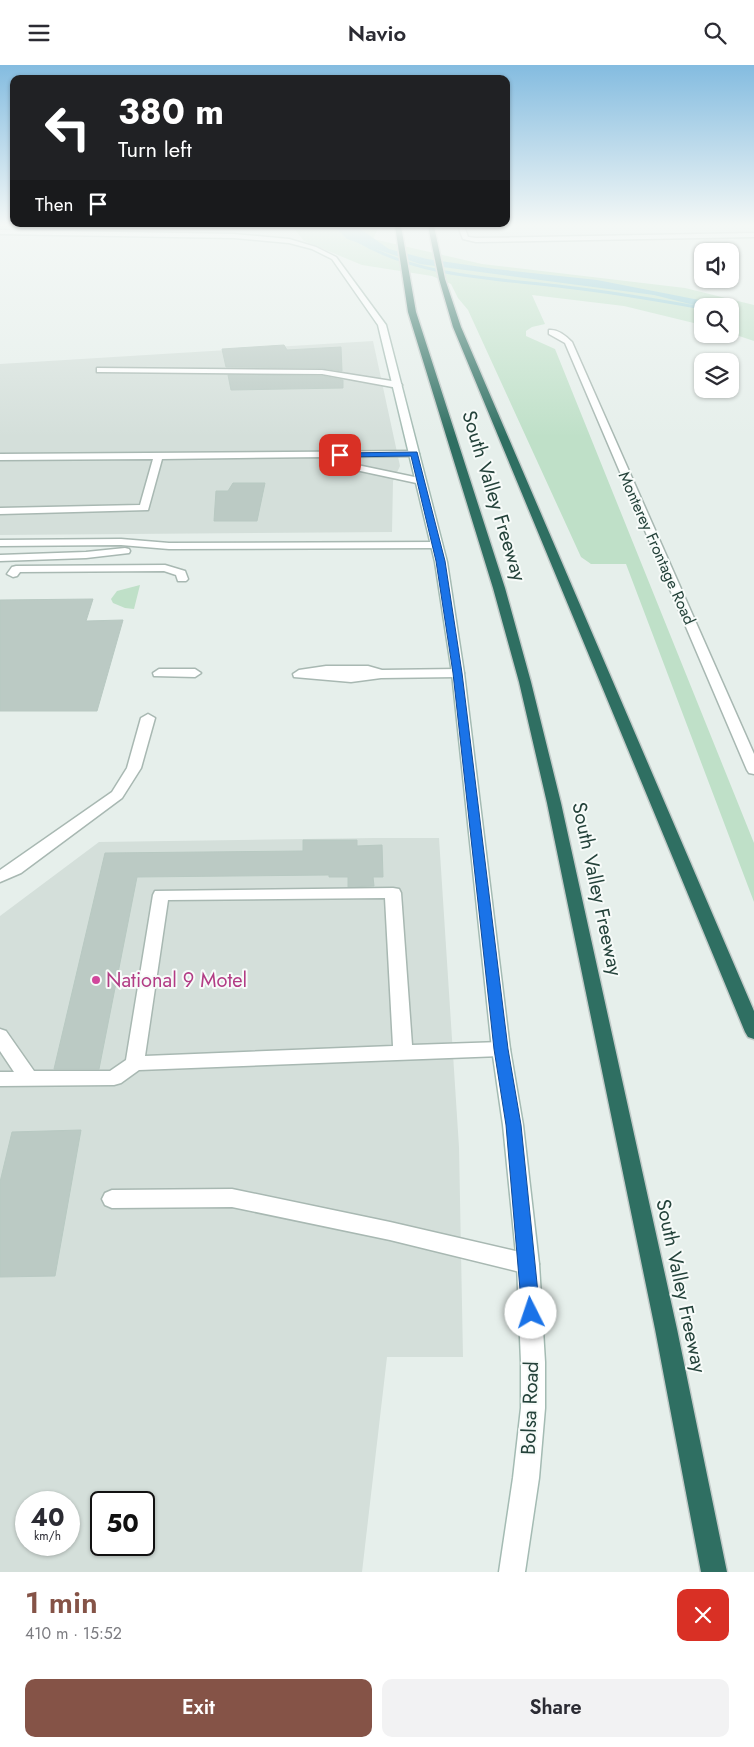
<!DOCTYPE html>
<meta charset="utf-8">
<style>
body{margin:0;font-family:Jost,sans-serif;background:#f2f2f3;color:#2b2b33;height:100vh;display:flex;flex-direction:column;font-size:19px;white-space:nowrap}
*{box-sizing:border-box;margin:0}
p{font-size:16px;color:#7c7c81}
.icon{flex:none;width:28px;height:28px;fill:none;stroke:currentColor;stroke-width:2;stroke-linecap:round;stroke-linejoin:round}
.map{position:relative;height:1507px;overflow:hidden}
.panel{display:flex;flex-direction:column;background:#fff;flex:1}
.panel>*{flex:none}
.hud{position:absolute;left:10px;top:10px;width:500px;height:152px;border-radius:10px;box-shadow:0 1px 4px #0004;background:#202124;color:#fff;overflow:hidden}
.fabs{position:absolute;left:694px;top:178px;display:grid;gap:10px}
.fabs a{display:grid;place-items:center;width:45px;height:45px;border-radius:10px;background:#fff;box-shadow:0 1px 4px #0004;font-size:25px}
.speed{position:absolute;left:15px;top:1426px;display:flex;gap:10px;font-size:25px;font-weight:700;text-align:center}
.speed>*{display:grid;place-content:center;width:65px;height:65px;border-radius:50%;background:#fff;box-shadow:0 1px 4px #0004;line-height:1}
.speed small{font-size:12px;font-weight:400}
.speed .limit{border:2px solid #111;border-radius:8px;background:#fff;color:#111}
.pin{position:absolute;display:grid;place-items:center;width:42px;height:42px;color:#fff;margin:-21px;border-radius:10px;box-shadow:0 2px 8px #0006}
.me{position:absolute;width:55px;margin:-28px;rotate:356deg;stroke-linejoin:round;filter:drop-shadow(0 0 4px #0008)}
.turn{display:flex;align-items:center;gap:18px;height:105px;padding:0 25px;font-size:22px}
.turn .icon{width:65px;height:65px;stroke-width:2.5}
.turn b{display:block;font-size:35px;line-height:42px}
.then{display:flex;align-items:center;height:48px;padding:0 25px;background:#0003;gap:10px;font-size:19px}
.round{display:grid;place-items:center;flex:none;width:52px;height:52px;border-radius:10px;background:#f2f2f3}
.head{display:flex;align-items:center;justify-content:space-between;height:85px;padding:0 25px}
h1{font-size:30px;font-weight:600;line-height:38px;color:#855347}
.button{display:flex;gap:10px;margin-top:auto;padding:10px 25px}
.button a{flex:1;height:58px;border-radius:10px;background:#855347;color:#fff;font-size:20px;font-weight:600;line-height:58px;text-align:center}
.button a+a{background:#f2f2f3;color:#2b2b33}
header{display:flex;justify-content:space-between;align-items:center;height:65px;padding:0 25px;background:#fff;font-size:22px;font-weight:600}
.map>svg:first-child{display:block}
</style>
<header><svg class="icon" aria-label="menu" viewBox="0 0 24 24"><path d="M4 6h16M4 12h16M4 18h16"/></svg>Navio<svg class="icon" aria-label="search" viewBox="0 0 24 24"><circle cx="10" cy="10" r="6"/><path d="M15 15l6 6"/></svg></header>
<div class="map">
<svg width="754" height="1507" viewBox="0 0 754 1507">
<rect width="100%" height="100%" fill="#e6efeb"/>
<g fill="#d4dfda" fill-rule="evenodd">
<polygon points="373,276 400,401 393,416 392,467 0,470 0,299"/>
<path d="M374 773H439L459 1082 463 1292H387L362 1507H0V851L99 777ZM26 1438H69V1480H26ZM101 1438H144V1480H101Z"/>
</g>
<g fill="#bfe0c8">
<polygon points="0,161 82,161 67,164 0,165"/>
<polygon points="292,161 379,161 373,174 482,199 685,223 754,240 754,276 730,268 730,241 702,241 702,260 624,241 532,230 545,259 532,262 526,266 526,271 555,284 754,778 754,837 626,499 591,499 581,492 468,245 458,233 451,219 432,211 362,200 304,176"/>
<polygon points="140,520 134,544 125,543 113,538 111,534 117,526"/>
</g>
<polygon fill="#8ec9d4" points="334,161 356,161 389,184 427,194 495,204 597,215 730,241 702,242 654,230 420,199 347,174"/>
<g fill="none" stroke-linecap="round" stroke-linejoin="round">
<path stroke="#8ec9d4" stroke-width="3" d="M356 175C420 213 494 213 566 222 612 227 657 235 702 243"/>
</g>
<g fill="#bbcac4" stroke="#b8c9c2">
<polygon points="284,280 287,285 341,282 342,306 322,303 226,302 222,284"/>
<polygon points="228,310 322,311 343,315 343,323 231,325"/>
<polygon points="233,418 265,418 257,456 214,456 216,426 228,426"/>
<polygon points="93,534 86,556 123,555 97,646 0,646 0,535"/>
<polygon points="303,775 357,775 357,781 382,780 383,812 373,812 374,821 348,822 348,812 329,812 329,810 137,812 99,1004 54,1004 105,788 303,786"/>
<polygon points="81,1065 55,1211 0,1212 0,1117 12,1067"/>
</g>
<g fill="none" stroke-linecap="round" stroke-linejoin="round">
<defs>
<g id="lane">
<polygon points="458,161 464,161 468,172 476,173 754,168 754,172 476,177 463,174"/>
<polygon points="97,303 322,305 398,317 402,320 398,323 322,309 100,307 97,307"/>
<polygon points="414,386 419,389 417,391 334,392 343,397 424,414 424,418 421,419 337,401 325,395 324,392 162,394 148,445 0,449 0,443 140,440 153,394 0,395 0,389"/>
<polygon points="121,474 169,478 437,477 442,480 437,483 169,484 121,480 0,481 0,475"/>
<polygon points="125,483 129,484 130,486 129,488 86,493 0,496 0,490 86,487"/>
<polygon points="165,500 185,506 188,514 186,516 178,516 176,510 164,506 20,507 17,511 13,512 7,509 12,502 16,501"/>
<polygon points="326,601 368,601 382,605 458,604 464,608 458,612 381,613 351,617 294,612 293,609 299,605"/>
<polygon points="159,604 195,604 201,608 195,612 154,611 153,608"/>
<polygon points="148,649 155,653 141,703 122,733 21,808 0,817 0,805 112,727 127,703 141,653"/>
<path d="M393 823 399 824 401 828 412 980 501 977 508 979 510 984 508 989 501 991 139 1005 121 1018 114 1020 0 1021V1007H14L0 986V964L6 966 34 1006H110L126 995 153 830 155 826ZM385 833 393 981 145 991 168 835Z"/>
<polygon points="232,1124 390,1157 528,1189 536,1192 539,1199 536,1206 528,1209 390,1175 232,1142 112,1143 105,1140 102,1134 105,1128 112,1125"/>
</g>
<path id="street" d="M549 265C558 264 566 271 572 277L754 689V709L749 708 747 705 565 278 549 269Z"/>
<polygon id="secondary" points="0,165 234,169 289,174 316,182 336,192 386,260 447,497 464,608 510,984 523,1060 539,1199 545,1297 545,1343 539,1413 525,1507 499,1507 513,1413 521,1343 521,1297 517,1199 503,1060 492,984 452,608 435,497 378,260 332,194 312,184 289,178 234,173 0,169"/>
<g id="highway">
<polygon points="395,161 401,161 416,247 505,523 531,617 561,738 677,1264 727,1507 701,1507 655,1264 547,738 519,617 493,523 408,247"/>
<polygon points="428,161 434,161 445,214 461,262 754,946 754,974 748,972 745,967 453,262 439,214"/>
</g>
</defs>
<use href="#lane" stroke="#a8b8b2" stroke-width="3"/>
<use href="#street" stroke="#a8b8b2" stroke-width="3"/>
<use href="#secondary" stroke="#a4bbb3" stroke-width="3"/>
<use href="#highway" stroke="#c2cac8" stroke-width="3"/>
<use href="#lane" fill="#fff" fill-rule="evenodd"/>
<use href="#street" fill="#fff" fill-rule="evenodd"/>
<use href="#secondary" fill="#fff" fill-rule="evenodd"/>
<use href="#highway" fill="#2f6f62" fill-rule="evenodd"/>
</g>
<linearGradient id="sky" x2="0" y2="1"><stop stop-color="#84bce0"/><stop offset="0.43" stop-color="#f4f8f6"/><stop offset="1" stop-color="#f4f8f6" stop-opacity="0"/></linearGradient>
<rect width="754" height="372" fill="url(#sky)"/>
<polygon fill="#1a73e8" stroke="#114b97" points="417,387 445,496 462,608 508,984 521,1060 540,1248 537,1254 531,1256 525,1254 522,1248 506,1060 494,984 453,608 436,496 411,391 340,392 337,390 340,388"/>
<circle fill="#d1479c" stroke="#f7fbf9" stroke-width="2" cx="96" cy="915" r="5"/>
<g text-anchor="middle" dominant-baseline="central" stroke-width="4" stroke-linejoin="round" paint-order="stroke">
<g font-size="16" fill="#24423a" stroke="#f7fbf9">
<text transform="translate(657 483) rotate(66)">Monterey Frontage Road</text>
</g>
<g font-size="20" fill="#24423a" stroke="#f7fbf9">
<text transform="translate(494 431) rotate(73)">South Valley Freeway</text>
<text transform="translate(597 824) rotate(78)">South Valley Freeway</text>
<text transform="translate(681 1221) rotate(78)">South Valley Freeway</text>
<text transform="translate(530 1343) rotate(-88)">Bolsa Road</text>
</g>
<g font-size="20" fill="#b23c85" stroke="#f7fbf9" text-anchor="start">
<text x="106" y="915">National 9 Motel</text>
</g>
</g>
</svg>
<div class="fabs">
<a><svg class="icon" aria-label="sound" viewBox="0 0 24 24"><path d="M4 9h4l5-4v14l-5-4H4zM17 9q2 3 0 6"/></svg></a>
<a><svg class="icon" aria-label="search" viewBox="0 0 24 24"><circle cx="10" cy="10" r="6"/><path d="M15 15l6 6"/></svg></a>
<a><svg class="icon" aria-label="layers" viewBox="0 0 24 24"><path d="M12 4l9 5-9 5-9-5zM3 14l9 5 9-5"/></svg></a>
</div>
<div class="speed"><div>40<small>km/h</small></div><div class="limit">50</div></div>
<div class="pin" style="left:340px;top:390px;background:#d93025"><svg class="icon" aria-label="arrive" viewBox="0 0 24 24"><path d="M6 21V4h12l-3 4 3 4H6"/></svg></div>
<svg class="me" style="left:531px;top:1248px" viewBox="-20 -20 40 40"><circle r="19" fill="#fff"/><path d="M0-13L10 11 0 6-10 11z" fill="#1a73e8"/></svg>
<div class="hud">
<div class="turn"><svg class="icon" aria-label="left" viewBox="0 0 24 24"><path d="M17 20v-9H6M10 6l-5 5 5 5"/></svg><div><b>380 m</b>Turn left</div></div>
<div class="then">Then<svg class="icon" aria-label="arrive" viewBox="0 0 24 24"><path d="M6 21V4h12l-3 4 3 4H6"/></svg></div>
</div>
</div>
<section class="panel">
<div class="head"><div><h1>1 min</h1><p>410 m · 15:52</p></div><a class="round" style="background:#d93025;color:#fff"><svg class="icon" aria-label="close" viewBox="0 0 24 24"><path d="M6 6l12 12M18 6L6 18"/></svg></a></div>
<div class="button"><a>Exit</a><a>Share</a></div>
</section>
